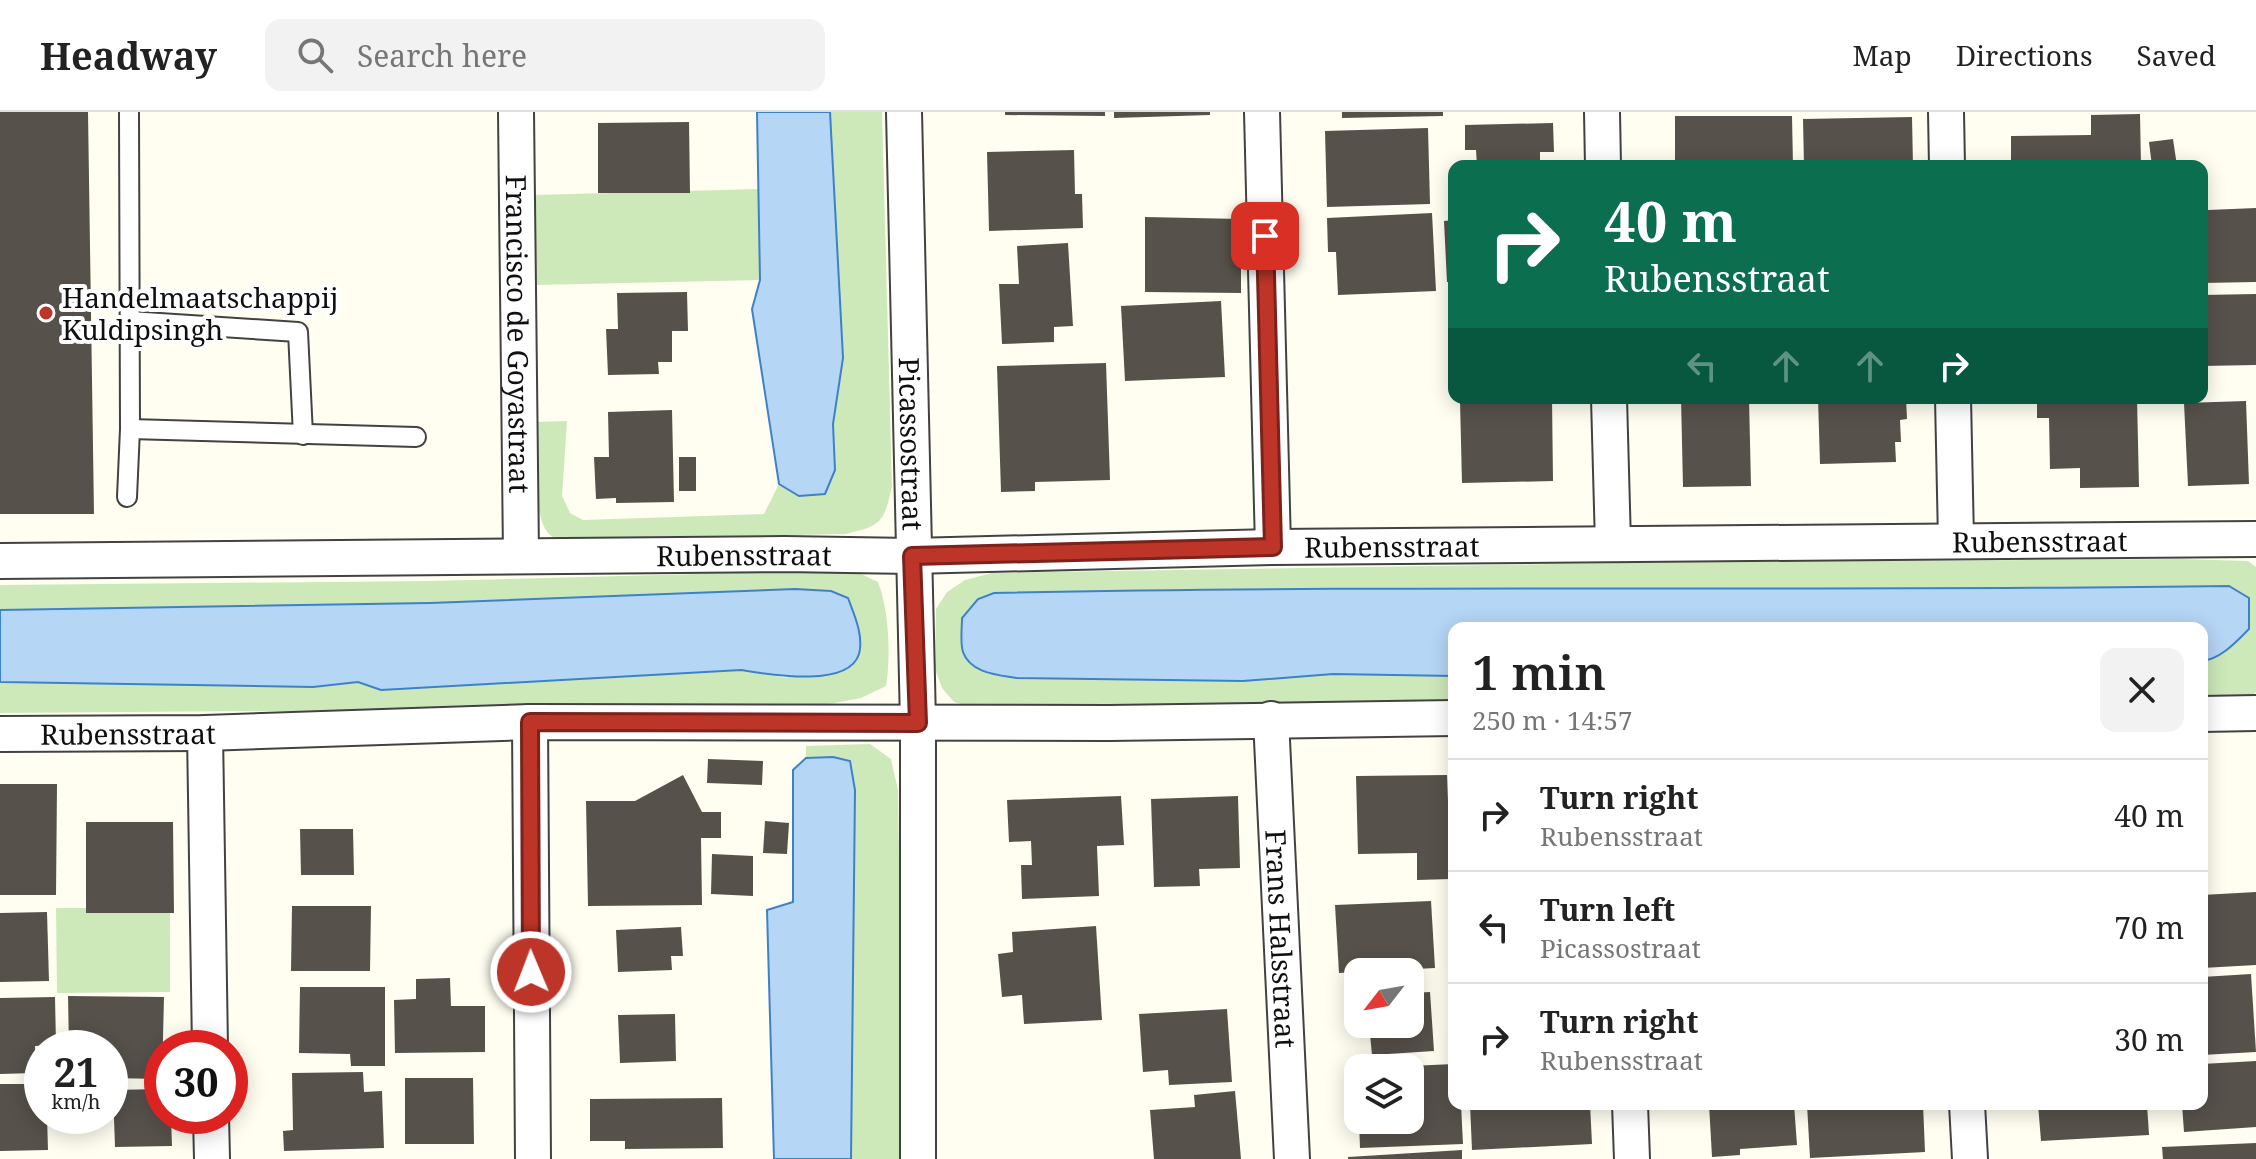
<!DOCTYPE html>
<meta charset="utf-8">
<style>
body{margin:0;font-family:"Noto Serif",serif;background:#f2f2f2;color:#222;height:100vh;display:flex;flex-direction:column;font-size:30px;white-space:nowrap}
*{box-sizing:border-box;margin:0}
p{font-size:26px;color:#767676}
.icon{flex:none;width:44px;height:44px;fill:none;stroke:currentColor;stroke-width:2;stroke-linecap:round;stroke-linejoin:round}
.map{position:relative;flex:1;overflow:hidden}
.details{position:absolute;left:1448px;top:510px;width:760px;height:488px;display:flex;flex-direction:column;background:#fff;border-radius:16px;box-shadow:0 4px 20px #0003}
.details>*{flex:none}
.banner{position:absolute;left:1448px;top:48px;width:760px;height:244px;border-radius:16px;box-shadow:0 4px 20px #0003;background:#0b6e4f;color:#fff;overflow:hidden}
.needle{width:52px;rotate:239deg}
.buttons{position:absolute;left:1344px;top:846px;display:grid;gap:16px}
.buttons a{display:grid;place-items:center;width:80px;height:80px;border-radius:16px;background:#fff;box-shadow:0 4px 20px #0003;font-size:40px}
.speed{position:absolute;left:24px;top:918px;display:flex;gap:16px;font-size:40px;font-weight:700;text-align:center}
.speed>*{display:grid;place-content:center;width:104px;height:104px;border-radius:50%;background:#fff;box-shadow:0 4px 20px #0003;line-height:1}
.speed small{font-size:20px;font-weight:400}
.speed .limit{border:12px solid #d22;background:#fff;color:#111}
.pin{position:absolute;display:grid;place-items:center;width:68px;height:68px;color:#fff;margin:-34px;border-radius:16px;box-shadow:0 4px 12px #0006}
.me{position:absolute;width:88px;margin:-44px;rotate:359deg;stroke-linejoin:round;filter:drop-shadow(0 0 6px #0008)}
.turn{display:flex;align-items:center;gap:28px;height:168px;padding:0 24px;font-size:36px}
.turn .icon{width:104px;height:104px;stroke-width:2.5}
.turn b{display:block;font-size:56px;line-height:68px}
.lanes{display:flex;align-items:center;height:76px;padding:0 24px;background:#0003;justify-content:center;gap:40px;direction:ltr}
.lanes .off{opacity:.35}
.round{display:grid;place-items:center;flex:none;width:84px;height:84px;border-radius:16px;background:#f2f2f2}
.head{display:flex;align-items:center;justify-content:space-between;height:136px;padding:0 24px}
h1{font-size:48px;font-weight:600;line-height:60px}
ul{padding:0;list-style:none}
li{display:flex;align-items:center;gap:24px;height:112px;padding:0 24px;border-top:2px solid #e0e0e0}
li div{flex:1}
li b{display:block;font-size:30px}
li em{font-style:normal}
header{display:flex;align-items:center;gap:48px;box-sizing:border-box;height:112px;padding:0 40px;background:#fff;border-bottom:2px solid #e0e0e0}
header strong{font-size:38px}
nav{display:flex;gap:44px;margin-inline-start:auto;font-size:28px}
.search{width:560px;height:72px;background:#f2f2f2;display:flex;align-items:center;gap:20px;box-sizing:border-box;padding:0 28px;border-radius:16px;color:#767676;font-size:30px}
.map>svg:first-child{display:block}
</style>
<header>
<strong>Headway</strong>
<div class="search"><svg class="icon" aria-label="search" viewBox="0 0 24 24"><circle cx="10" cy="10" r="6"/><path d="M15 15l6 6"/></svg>Search here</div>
<nav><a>Map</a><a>Directions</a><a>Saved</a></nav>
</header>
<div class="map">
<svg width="2256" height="1047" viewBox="0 0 2256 1047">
<rect width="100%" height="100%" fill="#fffef1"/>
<g fill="#cde9ba">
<path d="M830 0H882L892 374C884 411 881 414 845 422L562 428C558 426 553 426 550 423 531 406 536 335 535 310L567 309 562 384 570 401 583 408 764 402 779 372 799 384 835 358 833 312 843 246Z"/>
<polygon points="758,77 760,168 535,173 533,83"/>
<path d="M2179 447 2248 449 2256 455V580L2250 586 2202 588V549H2208L2249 487 2229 474C1817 480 1406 472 994 481L987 561 1016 566 1243 569 1333 562 1454 564V596L1177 592 968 594 954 590 942 576 935 557 936 497 947 480 965 468 992 461 1686 450Z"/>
<path d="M853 458 878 470C889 498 891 544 886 574L861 586 813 595 0 601V570L313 575 358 570 381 578 741 558 787 566 831 479 795 477 430 491 0 498V473L429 469Z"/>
<polygon points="870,632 891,647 898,678 904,1047 851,1047 855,678 833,645 806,646 806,634"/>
<polygon points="56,796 170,796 170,880 57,881"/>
</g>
<g fill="#b6d6f5" stroke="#3e81cb" stroke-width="2">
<polygon points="757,0 830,0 843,246 833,312 835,358 825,382 799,384 779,372 752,197 760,168"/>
<path d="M2229 474 2249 486V517C2236 530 2221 547 2202 549V516H1454V564L1333 562 1243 569 1016 566C998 563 970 561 963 540 960 531 962 516 962 506L978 487 994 481C1406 472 1817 480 2229 474Z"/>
<path d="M795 477 831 479 848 486C854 502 864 524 859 542 848 577 767 562 741 558L381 578 358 570 313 575 0 570V498L430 491Z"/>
<polygon points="833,645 850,649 855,678 851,1047 774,1047 767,798 793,790 793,658 806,646"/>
</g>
<g fill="#57514b">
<polygon points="0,0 88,0 94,402 0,402"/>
<polygon points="1005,0 1105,0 1105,4 1005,3"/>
<polygon points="1114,0 1210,0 1210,3 1114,6"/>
<polygon points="1342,0 1443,0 1443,4 1342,6"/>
<polygon points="2140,2 2141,54 2011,54 2011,24 2091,23 2091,3"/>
<polygon points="1675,4 1792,4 1793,54 1675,54"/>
<polygon points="1912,5 1913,54 1804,54 1803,7"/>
<polygon points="689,10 690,81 598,81 598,11"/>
<polygon points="1553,11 1554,40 1540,40 1540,54 1477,54 1476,38 1465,38 1465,13"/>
<polygon points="1428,16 1430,92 1327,95 1325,19"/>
<polygon points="2173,27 2177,54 2152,54 2149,30"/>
<polygon points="1074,38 1075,82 1082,82 1083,116 989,119 987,40"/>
<polygon points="2256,96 2256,170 2202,171 2202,111 2208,110 2208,98"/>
<polygon points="1432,101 1436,179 1338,183 1336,140 1328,140 1327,106"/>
<polygon points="1145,105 1241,107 1241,181 1145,180"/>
<polygon points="1454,108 1454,170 1447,170 1444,109"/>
<polygon points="1068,131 1073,214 1054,215 1054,230 1002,232 999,172 1019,172 1017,134"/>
<polygon points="687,180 688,219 672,219 672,250 658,250 659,262 608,263 606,217 618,217 617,181"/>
<polygon points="2256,182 2256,253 2202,254 2202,183"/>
<polygon points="1450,188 1454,188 1454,244 1451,244"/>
<polygon points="1221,189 1225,265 1125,269 1121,194"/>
<polygon points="1106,251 1110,368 1035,370 1035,379 1001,380 997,254"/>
<polygon points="1513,286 1552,286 1553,369 1462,371 1460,289 1513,289"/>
<polygon points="1681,286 1749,286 1751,374 1683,375"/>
<polygon points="1818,286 1906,286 1907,307 1900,308 1901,330 1895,330 1896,350 1820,352"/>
<polygon points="2037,286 2137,286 2139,375 2080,376 2080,356 2050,357 2049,306 2037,306"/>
<polygon points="2246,289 2249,372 2188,374 2184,291"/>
<polygon points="672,298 674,390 616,391 616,386 596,387 594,345 609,345 608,300"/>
<rect x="679" y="345" width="17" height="34"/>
<polygon points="708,647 763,649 762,673 707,671"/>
<polygon points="683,663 702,700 721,700 721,726 701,726 702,793 588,794 586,689 635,689"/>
<polygon points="1447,663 1451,767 1417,768 1417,741 1358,742 1356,664"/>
<polygon points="0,672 57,672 56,783 0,783"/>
<polygon points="1121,684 1124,733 1097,734 1099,784 1022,787 1021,753 1032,753 1031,729 1009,730 1007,688"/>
<polygon points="1238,684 1240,756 1199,757 1200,774 1154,775 1151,687"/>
<polygon points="765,709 789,711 787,742 763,741"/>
<polygon points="86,710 173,710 174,801 86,801"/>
<polygon points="300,717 353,717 354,763 301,763"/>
<polygon points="712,742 753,744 753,784 711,782"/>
<polygon points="2256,780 2256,853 2202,856 2202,783"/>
<polygon points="1431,789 1435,856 1339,861 1335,793"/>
<polygon points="292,794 371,794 370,859 291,859"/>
<polygon points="47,800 49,869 0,870 0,801"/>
<polygon points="1096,814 1102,908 1024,912 1022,883 1002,885 998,842 1013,840 1012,820"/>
<polygon points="681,815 683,844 671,844 672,858 618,860 616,818"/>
<polygon points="2251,862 2256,940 2202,943 2202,865"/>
<polygon points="450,866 451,894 485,894 485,940 395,941 394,888 416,887 416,867"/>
<polygon points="300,875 385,875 385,954 351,954 350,942 299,941"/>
<polygon points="1430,880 1434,939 1372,943 1369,912 1410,912 1410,881"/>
<polygon points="68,884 164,885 162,967 110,966 110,936 69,936"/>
<polygon points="55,885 56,933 35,934 35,961 0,962 0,886"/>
<polygon points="1227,897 1232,970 1169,973 1168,958 1143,960 1139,902"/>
<polygon points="675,902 676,949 620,951 618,903"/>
<polygon points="2256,949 2256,1015 2184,1020 2182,992 2202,992 2202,952"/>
<polygon points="1454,952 1454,992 1461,992 1463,1032 1360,1036 1359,1008 1410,1008 1410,954"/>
<polygon points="363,960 364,980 382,979 384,1036 284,1039 283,1019 293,1018 292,961"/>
<polygon points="405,966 473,966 474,1032 405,1032"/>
<polygon points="0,972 42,972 42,1004 47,1004 48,1038 0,1039"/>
<polygon points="162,977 162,1004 171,1004 172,1034 115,1035 113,978"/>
<polygon points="1235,979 1241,1047 1154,1047 1150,998 1195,995 1194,983"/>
<polygon points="722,986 723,1036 625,1037 625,1029 590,1029 590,987"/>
<polygon points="1470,992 1590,992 1592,1032 1472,1038"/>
<polygon points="1709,992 1794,992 1797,1033 1740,1037 1740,1043 1712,1045"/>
<polygon points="1807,992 1923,992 1925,1040 1810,1046"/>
<polygon points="2038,992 2147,992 2149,1023 2041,1029"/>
<polygon points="2256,1031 2256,1047 2163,1047 2162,1035"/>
<polygon points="1462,1038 1462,1047 1348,1047 1348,1045"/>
</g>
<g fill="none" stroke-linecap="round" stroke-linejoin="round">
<defs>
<g id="lane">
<polyline points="129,209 298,220 303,323"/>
<polyline points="130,317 416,325"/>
<polyline points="127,385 130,317 129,0"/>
</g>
<g id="street">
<path id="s1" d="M516 0 521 443"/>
<path id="s2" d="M904 0 918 611V1047"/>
<polyline points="1262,0 1273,435"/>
<polyline points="1602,0 1603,54"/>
<polyline points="1946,0 1947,54"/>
<polyline points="1609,286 1613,432"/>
<polyline points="1953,286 1956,428"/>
<path id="s3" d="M0 449 784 442 912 444 1273 435 2256 427"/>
<polyline points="2202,602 2256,601"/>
<path id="s4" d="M1271 607 1292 1047"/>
<polyline points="530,610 533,1047"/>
<polyline points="205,621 210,936"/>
<path id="s5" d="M0 622 205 621 530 610 1109 611 1454 606"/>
<polyline points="1630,992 1632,1047"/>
<polyline points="1967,992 1970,1047"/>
<polyline points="211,1004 212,1047"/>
</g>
</defs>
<use href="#lane" stroke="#424242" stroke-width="22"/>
<use href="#street" stroke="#424242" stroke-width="38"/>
<use href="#lane" stroke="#fff" stroke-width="18"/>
<use href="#street" stroke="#fff" stroke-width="34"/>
</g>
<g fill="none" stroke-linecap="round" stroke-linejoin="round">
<defs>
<polyline id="route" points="531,860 530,610 918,611 912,444 1273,435 1265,124"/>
</defs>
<use href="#route" stroke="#7b221a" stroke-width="20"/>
<use href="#route" stroke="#bd3428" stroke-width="14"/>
</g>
<circle fill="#bd3428" stroke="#fff" stroke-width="3" cx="46" cy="201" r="8"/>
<g text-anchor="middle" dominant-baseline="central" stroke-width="8" stroke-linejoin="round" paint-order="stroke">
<g font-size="28" fill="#0f0f0f" stroke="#fff" text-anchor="start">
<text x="62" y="185">Handelmaatschappij<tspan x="62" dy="32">Kuldipsingh</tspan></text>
</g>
<g font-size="28" fill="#0f0f0f" stroke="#fff">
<text stroke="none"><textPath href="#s1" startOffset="222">Francisco de Goyastraat</textPath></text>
<text stroke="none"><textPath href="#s2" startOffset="332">Picassostraat</textPath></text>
<text stroke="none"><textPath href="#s3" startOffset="2040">Rubensstraat</textPath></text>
<text stroke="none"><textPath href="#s3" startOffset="1392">Rubensstraat</textPath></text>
<text stroke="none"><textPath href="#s3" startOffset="744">Rubensstraat</textPath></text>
<text stroke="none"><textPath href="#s5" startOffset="128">Rubensstraat</textPath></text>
<text stroke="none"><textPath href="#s4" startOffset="220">Frans Halsstraat</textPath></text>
</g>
</g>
</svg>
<div class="buttons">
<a><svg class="needle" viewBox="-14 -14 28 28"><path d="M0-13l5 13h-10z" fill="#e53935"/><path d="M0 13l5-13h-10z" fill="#767676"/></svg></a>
<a><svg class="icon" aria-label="layers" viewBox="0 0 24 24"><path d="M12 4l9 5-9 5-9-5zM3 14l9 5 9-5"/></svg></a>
</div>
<div class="speed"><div>21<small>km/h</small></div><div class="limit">30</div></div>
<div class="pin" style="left:1265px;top:124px;background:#d93025"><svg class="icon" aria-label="arrive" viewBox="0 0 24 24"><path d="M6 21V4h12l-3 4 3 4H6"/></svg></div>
<svg class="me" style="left:531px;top:860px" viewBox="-20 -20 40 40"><circle r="17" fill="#bd3428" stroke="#fff" stroke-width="3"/><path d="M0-11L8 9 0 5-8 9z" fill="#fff"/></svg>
<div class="banner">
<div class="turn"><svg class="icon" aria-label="right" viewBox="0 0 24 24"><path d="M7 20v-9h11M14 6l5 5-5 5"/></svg><div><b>40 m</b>Rubensstraat</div></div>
<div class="lanes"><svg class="icon off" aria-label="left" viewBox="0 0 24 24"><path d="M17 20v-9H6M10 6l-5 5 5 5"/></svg><svg class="icon off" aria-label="ahead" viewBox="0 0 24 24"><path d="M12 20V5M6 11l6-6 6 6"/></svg><svg class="icon off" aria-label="ahead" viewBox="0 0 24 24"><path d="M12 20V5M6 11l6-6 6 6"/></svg><svg class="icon" aria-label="right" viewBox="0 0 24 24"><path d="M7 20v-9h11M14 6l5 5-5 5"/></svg></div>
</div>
<section class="details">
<div class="head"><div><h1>1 min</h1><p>250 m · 14:57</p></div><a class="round"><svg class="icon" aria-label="close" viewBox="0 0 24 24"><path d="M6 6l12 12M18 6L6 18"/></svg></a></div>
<ul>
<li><svg class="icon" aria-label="right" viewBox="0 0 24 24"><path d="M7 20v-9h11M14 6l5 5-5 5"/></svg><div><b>Turn right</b><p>Rubensstraat</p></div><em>40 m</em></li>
<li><svg class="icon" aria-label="left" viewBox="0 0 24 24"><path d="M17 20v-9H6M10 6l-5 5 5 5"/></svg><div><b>Turn left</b><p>Picassostraat</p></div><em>70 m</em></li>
<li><svg class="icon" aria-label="right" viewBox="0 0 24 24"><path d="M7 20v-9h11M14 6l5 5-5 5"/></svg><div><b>Turn right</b><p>Rubensstraat</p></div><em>30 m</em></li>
</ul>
</section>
</div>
